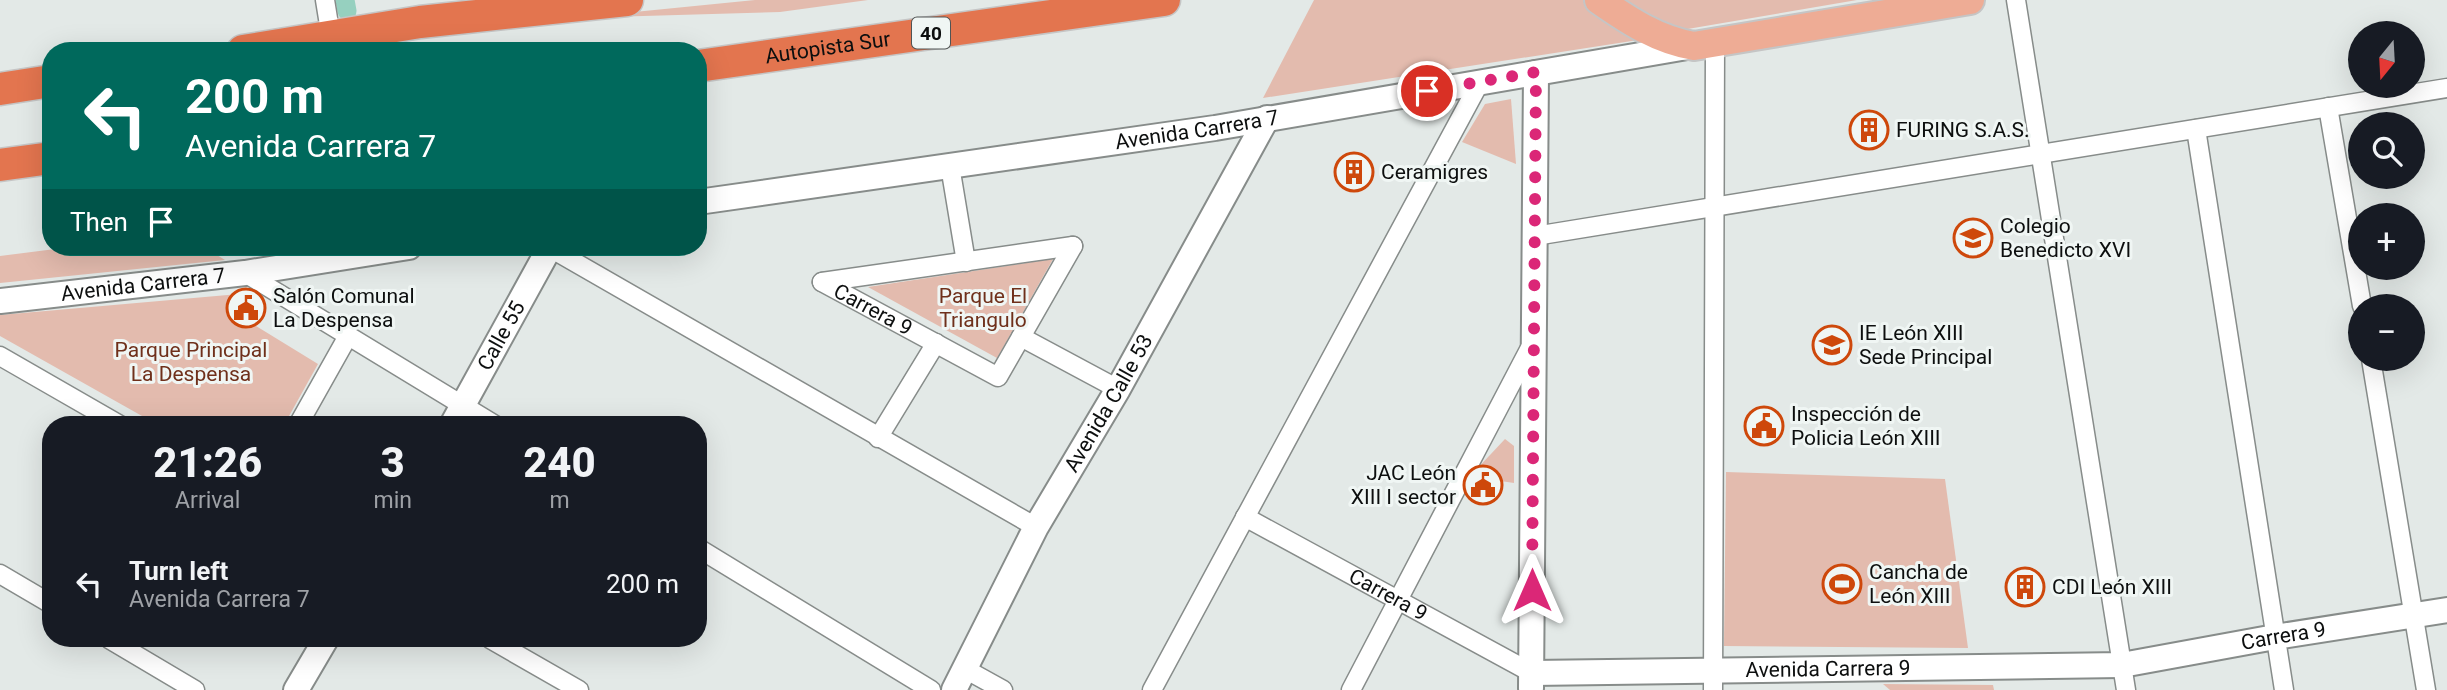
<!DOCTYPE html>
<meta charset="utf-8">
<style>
body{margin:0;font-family:Roboto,sans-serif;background:#242831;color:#f1f3f6;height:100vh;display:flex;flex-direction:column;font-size:26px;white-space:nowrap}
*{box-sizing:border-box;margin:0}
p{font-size:23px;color:#9ea1a6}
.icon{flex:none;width:38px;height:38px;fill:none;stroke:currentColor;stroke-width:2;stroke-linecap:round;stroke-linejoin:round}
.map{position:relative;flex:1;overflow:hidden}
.sheet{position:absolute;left:42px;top:416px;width:665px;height:231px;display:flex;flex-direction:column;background:#171b24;border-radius:28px;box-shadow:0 7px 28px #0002}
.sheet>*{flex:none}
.banner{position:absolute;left:42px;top:42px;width:665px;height:214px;border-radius:28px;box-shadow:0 7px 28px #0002;background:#00695c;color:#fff;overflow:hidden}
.needle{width:46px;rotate:198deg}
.fabs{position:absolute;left:2348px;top:21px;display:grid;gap:14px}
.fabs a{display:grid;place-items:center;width:77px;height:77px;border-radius:50%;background:#171b24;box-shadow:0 7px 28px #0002;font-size:35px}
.pin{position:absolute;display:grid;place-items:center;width:60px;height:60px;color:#fff;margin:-30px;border:4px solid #fff;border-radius:50%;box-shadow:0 2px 7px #0007}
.me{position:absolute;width:77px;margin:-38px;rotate:0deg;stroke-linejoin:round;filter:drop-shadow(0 0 5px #0008)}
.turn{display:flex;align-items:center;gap:24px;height:147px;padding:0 28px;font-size:32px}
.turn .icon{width:91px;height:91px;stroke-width:2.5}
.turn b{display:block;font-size:49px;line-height:60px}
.then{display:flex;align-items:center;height:66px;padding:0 28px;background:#0003;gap:14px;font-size:26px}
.eta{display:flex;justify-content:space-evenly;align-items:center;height:119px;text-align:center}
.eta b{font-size:42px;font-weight:800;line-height:49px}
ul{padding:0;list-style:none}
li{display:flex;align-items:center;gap:21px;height:98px;padding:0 28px}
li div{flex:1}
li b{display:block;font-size:26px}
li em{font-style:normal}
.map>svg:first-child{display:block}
</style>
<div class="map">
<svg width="2447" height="690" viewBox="0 0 2447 690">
<rect width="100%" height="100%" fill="#e3e9e7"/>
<g fill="#e3bbae">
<polygon points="755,0 868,0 780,12 574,18"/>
<polygon points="1314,0 1587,0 1651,38 1263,98"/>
<polygon points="1613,0 1857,0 1670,32"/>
<polygon points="1511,99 1516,164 1462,142 1485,104"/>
<polygon points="71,247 204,247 225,260 0,283 0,256"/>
<polygon points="1053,259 997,358 868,287"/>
<polygon points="239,294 230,310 318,364 284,425 158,425 0,336 0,315"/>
<polygon points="1505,439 1514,446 1514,483 1494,480 1474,472"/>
<polygon points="1726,472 1945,479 1968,648 1724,646"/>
<polygon points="1883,684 1993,685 1994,690 1890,690"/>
</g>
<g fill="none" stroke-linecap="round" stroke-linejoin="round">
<polyline stroke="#96d0bf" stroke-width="19" points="345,0 347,11"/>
<defs>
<g id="street">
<polyline points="325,0 331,37"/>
<polyline points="2016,0 2126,690"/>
<polyline points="2328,107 2362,306"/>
<polyline points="2196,129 2284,690"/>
<polyline points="950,166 966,262"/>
<polyline points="1535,236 2447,88"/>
<polyline points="550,248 1036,527"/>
<polyline points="245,273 495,425"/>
<path id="s1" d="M822 282 998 377 1073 246"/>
<polyline points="822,282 1073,246"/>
<polyline points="1021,337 1118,389"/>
<polyline points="0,356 120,425"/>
<polyline points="2371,359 2426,690"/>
<polyline points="298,425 348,336"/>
<polyline points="878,438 936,343"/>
<path id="s2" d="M1245 517 1532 673"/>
<polyline points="698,548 931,690"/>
<polyline points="0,574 51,604"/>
<polyline points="109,639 195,690"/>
<polyline points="490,639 579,690"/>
<polyline points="965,669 1003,690"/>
<polyline points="1152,690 1480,82"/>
<polyline points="1351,690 1532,344"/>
<polyline points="1713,690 1715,43"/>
</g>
<g id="secondary">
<path id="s3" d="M698 202 1215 128 1693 46"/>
<path id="s4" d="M0 301 245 273 409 247"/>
<path id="s5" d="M452 425 550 247"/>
<path id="s6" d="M1532 673 2122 665 2275 637 2447 610"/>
<polyline points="1531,688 1536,73"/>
<polyline points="296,690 326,639"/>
<path id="s7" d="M954 690 1036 527 1118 389 1267 118"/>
</g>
<path id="primary" d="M1599 0C1629 21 1658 40 1694 46L1970 0"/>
<g id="highway">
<polyline points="243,51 420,22 627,0"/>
<path id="s8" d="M698 66 1164 0"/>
<polyline points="0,89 51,81"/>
<polyline points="0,165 51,158"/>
</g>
</defs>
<use href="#street" stroke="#878c8a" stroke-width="21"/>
<use href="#secondary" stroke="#878c8a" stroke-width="28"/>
<use href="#primary" stroke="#c5c5c5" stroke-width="32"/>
<use href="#highway" stroke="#c5c5c5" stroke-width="35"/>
<use href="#street" stroke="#fff" stroke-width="18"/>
<use href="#secondary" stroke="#fff" stroke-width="24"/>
<use href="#primary" stroke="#eeac95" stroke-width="28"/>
<use href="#highway" stroke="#e3754f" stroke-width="32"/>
</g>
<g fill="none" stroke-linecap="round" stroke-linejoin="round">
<polyline stroke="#db2777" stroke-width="12" stroke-dasharray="0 21.6" points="1427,91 1536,72 1532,590"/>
</g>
<defs>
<symbol id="building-ring" viewBox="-11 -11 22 22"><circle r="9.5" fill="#f0f6f4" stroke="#ce480b" stroke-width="1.5"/><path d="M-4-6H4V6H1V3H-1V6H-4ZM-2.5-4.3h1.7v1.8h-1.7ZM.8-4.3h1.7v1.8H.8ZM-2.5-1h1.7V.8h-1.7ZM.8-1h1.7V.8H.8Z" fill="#ce480b"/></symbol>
<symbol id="school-ring" viewBox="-11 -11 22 22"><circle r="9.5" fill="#f0f6f4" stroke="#ce480b" stroke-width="1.5"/><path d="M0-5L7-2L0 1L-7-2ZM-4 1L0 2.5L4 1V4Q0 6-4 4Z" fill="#ce480b"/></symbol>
<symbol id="civic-ring" viewBox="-11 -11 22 22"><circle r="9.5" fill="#f0f6f4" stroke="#ce480b" stroke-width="1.5"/><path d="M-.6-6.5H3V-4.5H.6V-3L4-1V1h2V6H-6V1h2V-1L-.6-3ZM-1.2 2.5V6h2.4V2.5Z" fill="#ce480b"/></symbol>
<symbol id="stadium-ring" viewBox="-11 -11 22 22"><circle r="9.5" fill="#f0f6f4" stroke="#ce480b" stroke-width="1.5"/><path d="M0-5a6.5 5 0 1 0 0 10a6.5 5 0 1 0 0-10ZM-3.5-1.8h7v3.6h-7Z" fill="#ce480b"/></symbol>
</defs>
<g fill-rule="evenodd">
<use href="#building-ring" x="1847" y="108" width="44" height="44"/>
<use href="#building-ring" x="1332" y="150" width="44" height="44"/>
<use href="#school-ring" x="1951" y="216" width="44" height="44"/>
<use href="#civic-ring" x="224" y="286" width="44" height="44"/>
<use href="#school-ring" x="1810" y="323" width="44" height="44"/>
<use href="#civic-ring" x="1742" y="404" width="44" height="44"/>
<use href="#civic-ring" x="1461" y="463" width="44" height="44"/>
<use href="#stadium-ring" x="1820" y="562" width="44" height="44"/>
<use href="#building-ring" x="2003" y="565" width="44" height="44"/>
</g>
<g text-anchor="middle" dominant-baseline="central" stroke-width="6" stroke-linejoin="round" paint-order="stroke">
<rect fill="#f0f6f4" stroke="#515454" stroke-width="2" x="912" y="17.5" width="38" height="31" rx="5"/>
<g font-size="19" font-weight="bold" fill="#0d0f0f">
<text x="931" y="33">40</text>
</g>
<g font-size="21" fill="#0d0f0f" stroke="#f0f6f4">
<text stroke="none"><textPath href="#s8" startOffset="131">Autopista Sur</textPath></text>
<text stroke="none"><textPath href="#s3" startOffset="504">Avenida Carrera 7</textPath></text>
<text stroke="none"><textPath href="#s4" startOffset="144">Avenida Carrera 7</textPath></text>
<text stroke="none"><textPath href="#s1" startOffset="58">Carrera 9</textPath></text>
<text stroke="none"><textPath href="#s5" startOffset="102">Calle 55</textPath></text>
<text stroke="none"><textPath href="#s7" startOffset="326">Avenida Calle 53</textPath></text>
<text stroke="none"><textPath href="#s2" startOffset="163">Carrera 9</textPath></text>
<text stroke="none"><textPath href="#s6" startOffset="754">Carrera 9</textPath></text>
<text stroke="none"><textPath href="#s6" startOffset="296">Avenida Carrera 9</textPath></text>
</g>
<g font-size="21" fill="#0d0f0f" stroke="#f0f6f4" text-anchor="start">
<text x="1896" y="130">FURING S.A.S.</text>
<text x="1381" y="172">Ceramigres</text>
<text x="2000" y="226">Colegio<tspan x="2000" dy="24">Benedicto XVI</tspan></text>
<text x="273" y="296">Salón Comunal<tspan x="273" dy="24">La Despensa</tspan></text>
<text x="1859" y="333">IE León XIII<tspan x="1859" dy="24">Sede Principal</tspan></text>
<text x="1791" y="414">Inspección de<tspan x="1791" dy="24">Policia León XIII</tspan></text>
<text x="1456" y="473" text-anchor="end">JAC León<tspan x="1456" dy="24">XIII I sector</tspan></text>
<text x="1869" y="572">Cancha de<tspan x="1869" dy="24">León XIII</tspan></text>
<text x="2052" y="587">CDI León XIII</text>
</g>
<g font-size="21" fill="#6f301b" stroke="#f0f6f4">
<text x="983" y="296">Parque El<tspan x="983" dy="24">Triangulo</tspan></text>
<text x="191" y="350">Parque Principal<tspan x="191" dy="24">La Despensa</tspan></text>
</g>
</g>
</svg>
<div class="fabs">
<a><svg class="needle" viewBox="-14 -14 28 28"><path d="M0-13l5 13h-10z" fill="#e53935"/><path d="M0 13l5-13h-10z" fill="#9ea1a6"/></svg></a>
<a><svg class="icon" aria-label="search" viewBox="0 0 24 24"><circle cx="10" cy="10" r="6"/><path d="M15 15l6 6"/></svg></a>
<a>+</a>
<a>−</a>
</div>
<div class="pin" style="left:1427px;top:91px;background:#d93025"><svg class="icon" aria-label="arrive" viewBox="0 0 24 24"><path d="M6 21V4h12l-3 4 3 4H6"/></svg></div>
<svg class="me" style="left:1532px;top:590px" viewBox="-20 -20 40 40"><path d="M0-17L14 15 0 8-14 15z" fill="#db2777" stroke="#fff" stroke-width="4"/></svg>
<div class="banner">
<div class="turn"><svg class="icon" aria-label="left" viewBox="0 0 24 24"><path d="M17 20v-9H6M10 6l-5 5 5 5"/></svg><div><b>200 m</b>Avenida Carrera 7</div></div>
<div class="then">Then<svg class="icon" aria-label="arrive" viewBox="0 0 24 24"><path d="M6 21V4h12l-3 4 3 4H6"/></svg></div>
</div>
<section class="sheet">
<div class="eta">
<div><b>21:26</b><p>Arrival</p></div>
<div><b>3</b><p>min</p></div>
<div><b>240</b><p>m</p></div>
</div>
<ul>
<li><svg class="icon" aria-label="left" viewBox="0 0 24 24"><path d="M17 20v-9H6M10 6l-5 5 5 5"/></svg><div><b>Turn left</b><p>Avenida Carrera 7</p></div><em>200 m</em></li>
</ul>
</section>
</div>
